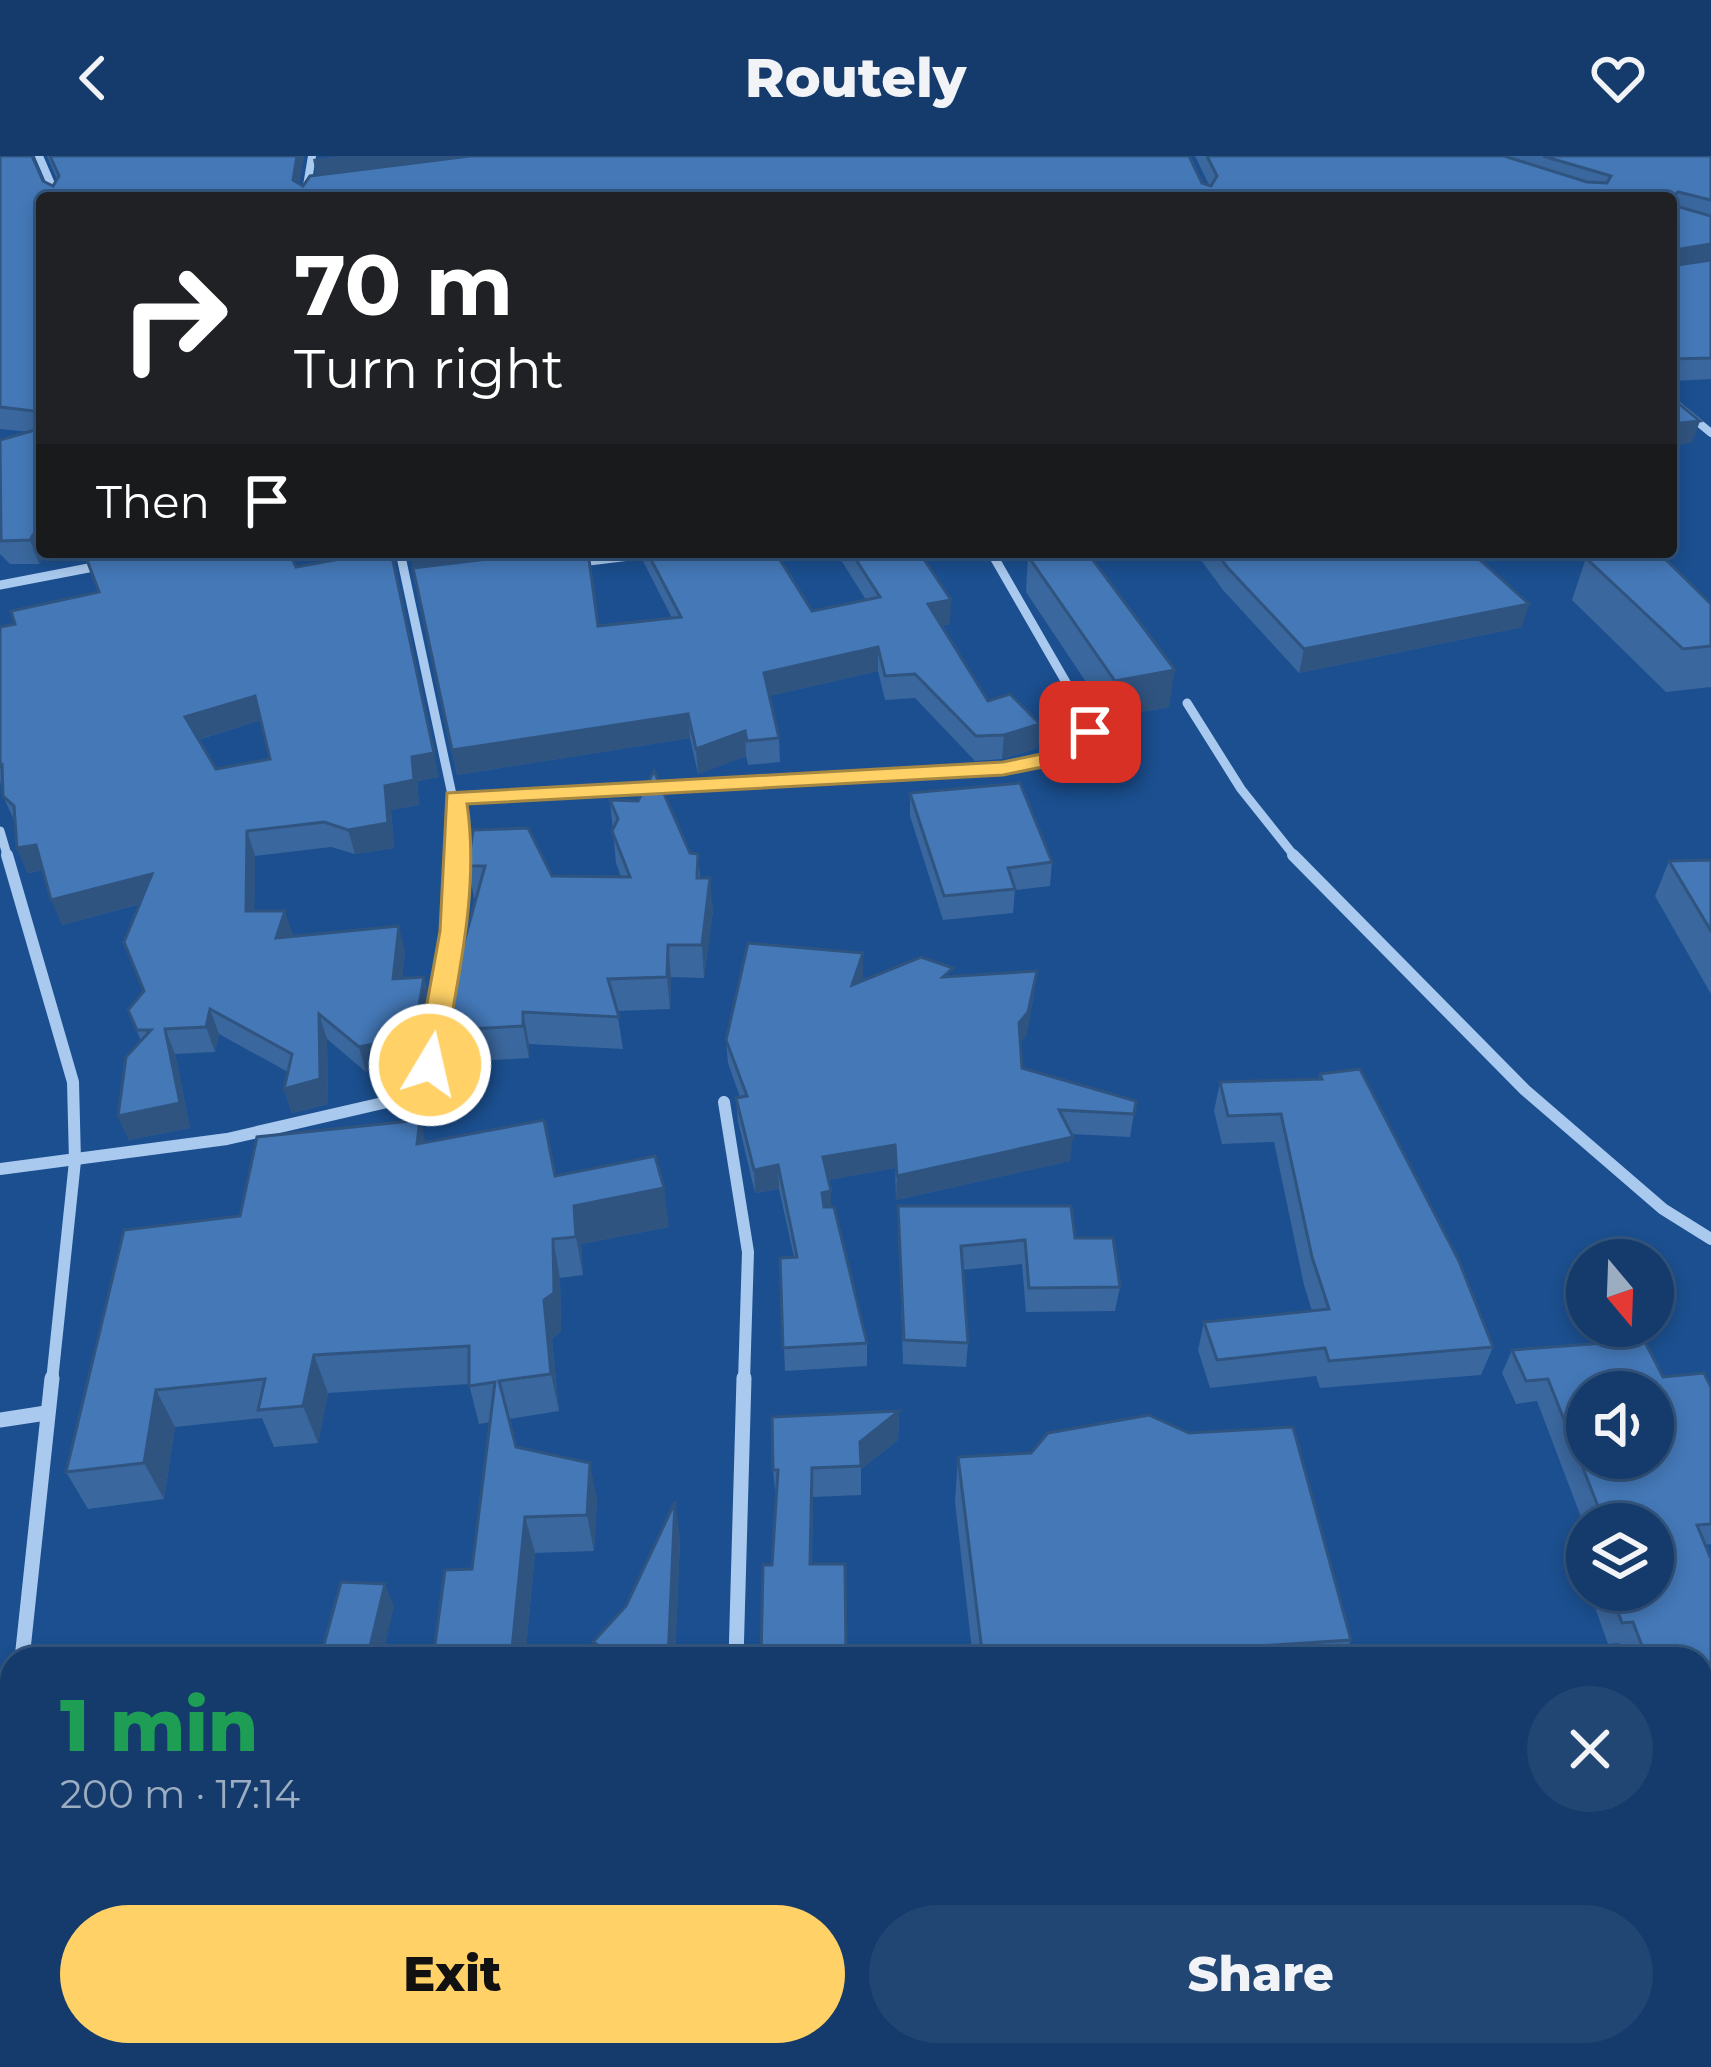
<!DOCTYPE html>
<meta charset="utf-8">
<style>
body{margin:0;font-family:Montserrat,sans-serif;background:#214673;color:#f1f3f6;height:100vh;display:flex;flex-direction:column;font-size:45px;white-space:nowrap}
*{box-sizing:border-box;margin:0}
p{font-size:39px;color:#9dadc1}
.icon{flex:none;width:66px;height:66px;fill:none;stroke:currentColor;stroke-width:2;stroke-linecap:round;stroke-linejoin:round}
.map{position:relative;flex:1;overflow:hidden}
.drawer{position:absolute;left:0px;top:1491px;width:1713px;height:420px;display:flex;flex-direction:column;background:#143b6b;border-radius:36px 36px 0 0;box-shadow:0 6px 18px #0003,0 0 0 3px #33557e}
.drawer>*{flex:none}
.banner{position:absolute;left:36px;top:36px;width:1641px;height:366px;border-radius:12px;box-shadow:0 6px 18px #0003,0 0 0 3px #33557e;background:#202124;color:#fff;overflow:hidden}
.needle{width:78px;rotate:161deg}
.fabs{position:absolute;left:1566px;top:1083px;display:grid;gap:24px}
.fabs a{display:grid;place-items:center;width:108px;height:108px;border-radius:50%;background:#143b6b;box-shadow:0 6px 18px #0003,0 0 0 3px #33557e;font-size:60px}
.pin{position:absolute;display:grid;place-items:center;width:102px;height:102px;color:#fff;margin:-51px;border-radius:24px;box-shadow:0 6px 18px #0006}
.me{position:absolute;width:132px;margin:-66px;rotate:9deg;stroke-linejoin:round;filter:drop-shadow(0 0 9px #0008)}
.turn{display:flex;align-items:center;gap:42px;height:252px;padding:0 60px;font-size:54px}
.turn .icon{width:156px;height:156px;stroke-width:2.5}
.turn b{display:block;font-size:84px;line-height:102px}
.then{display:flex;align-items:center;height:114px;padding:0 60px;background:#0003;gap:24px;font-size:45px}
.round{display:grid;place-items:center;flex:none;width:126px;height:126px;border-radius:63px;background:#214673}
.head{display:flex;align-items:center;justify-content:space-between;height:204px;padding:0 60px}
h1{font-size:72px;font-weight:800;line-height:90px;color:#1e9e55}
.button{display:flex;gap:24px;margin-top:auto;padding:24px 60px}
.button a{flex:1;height:138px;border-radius:72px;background:#ffd166;color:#111;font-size:48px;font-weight:800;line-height:138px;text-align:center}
.button a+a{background:#214673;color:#f1f3f6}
header{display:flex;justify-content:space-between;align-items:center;height:156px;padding:0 60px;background:#143b6b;font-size:54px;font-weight:800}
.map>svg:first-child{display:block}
</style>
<header><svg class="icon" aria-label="back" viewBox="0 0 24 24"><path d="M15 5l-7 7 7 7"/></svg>Routely<svg class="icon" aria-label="heart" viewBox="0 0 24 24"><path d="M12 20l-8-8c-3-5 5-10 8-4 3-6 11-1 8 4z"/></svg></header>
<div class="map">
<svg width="1711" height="1911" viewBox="0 0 1711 1911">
<rect width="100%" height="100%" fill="#1b4f8f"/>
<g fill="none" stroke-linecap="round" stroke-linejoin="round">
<g stroke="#a9c9ee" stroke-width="8">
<polyline points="39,0 57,42"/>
<polyline points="305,42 312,0"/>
<polyline points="1671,244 1711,277"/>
</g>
<g stroke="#a9c9ee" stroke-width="9">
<polyline points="400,396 460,676 457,702"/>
<polyline points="573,407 662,396"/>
<polyline points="0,429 104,409"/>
<polyline points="1187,547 1241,633 1296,702"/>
<polyline points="455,642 1003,612 1059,601 1086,582 1086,561 991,396"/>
<polyline points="0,675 8,702"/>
</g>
<g stroke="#a9c9ee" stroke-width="12">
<polyline points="7,699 73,926 75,1005 52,1225"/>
<polyline points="1293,699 1525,934 1663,1053 1711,1083"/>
<polyline points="443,827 457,699"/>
<polyline points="724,946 748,1096 744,1225"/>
<polyline points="0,1013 227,983 400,943 430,909 437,865"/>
</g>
<g stroke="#a9c9ee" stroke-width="15">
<polyline points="0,1264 46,1257"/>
<polyline points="22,1503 52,1222"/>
<polyline points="736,1503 744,1222"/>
<polyline points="0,1701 12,1595"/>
</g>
<g fill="#f0f6ff" fill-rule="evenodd">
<polygon points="1711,1715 1711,1757 1701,1758 1701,1716"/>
<polygon points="1711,1835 1711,1879 1701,1880 1701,1836"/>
<polygon points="284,1899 419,1899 414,1911 279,1911"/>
<polygon points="1299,1899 1425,1899 1420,1911 1294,1911"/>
</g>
</g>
<g fill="#3a679d" fill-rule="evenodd">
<polygon points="0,0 53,30 57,23 47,0 304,0 299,28 303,30 1202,27 1209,29 1195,0 1711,0 1711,223 1671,225 1671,42 42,42 42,396 45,396 39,408 10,408 0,398 0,284 29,276 0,273"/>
<path d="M83 396H289L296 411 439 621 417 625 419 649 391 654 394 692 355 698 331 691 255 700 254 755 292 781 405 795 402 823 424 821 430 846 420 904 366 916 327 883 328 948 292 957 284 933 288 916 219 878 215 896 175 898 190 972 129 984 118 960 141 885 128 854 144 835 140 748 62 769 43 714 28 717 17 692 15 666 3 640 0 624V471L15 468 98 436ZM261 564 270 603 216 613 198 584Z"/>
<polygon points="410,396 598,470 672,462 644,407 642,396 775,396 812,455 866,444 836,396 919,396 950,468 941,470 988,545 1040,568 1038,592 1002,603 975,605 915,542 885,544 878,515 769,540 779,582 780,606 748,609 746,600 698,618 690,582 457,619"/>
<polygon points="1195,396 1471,396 1522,471 1299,517 1223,434"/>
<polygon points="1028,400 1169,551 1110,562 1026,436"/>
<polygon points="1586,402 1711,448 1711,531 1666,536 1572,444"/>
<polygon points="910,637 1052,706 1050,730 1015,734 1013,757 943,764 910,660"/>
<polygon points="610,644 690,697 698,698 700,722 713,754 704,822 671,821 670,853 617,855 623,893 529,888 529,902 441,907 433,875 457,812 476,742 474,742 468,710 528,672 552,720 621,721 616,707"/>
<polygon points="1711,704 1711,838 1655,740 1669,705"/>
<polygon points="952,820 1034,838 1026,880 1020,886 1022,912 1136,945 1130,981 1071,978 1070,1005 896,1044 895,1012 828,1024 831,1051 867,1187 867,1210 785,1215 780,1102 794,1101 779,1033 755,1037 738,965 736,942 740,941 728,907 726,884 863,821 861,826"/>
<polygon points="1320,918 1493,1191 1481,1219 1320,1232 1316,1220 1210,1232 1198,1194 1204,1166 1312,1155 1304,1129 1274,986 1222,988 1214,955 1220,926 1319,923"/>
<polygon points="426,986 555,1020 669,1071 581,1088 583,1119 560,1122 561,1175 552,1183 559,1255 509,1263 516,1291 597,1343 594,1395 535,1397 525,1503 433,1503 472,1413 490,1266 479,1268 469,1228 328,1237 318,1287 274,1291 262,1262 175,1271 164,1343 88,1353 66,1316 240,1060"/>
<polygon points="898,1050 1075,1082 1120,1131 1115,1155 1026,1156 1022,1108 962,1114 968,1187 966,1211 903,1208"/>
<polygon points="1512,1194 1711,1231 1711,1388 1705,1389 1711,1403 1711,1564 1701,1564 1701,1503 1625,1503 1619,1487 1608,1488 1589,1434 1653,1434 1653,1368 1587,1368 1587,1377 1537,1245 1516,1248 1502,1217"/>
<polygon points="899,1255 898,1284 861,1313 861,1339 813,1341 812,1408 772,1409 776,1343 773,1314"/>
<polygon points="958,1301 1351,1484 1343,1503 973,1503 955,1346"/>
<polygon points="680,1382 675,1503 597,1503 593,1486 626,1450"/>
</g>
<g fill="#305480">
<polygon points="297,0 304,0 297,42 293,24"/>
<polygon points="338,0 495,0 317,23 313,3"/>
<polygon points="1711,88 1711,108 1671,114 1671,101 1674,94"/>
<polygon points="1700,265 1692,287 1671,290 1671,268"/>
<polygon points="42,364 42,396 45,396 39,408 30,384"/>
<polygon points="410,396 588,396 414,418"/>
<polygon points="951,444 950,468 927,472 928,448"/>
<polygon points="1529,448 1522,471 1299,517 1304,493"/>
<polygon points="878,491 878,515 765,541 764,517"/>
<polygon points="1175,514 1169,551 1110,562 1115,525"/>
<polygon points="255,540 262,564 193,585 185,561"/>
<polygon points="688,558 690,582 457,619 452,594"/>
<polygon points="1040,568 1038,592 1002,603 1004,579"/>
<polygon points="745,575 746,600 698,618 696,593"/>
<polygon points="434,597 439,621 417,625 419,649 391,654 394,692 355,698 348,674 412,601"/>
<polygon points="247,675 255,700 254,780 246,755"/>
<polygon points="36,689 46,713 28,717 17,692"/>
<polygon points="152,718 161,742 62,769 51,744"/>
<polygon points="710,722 713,754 704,822 702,789"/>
<polygon points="285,755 293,779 284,807 276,782"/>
<polygon points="399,770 405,795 400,848 393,823"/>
<polygon points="668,789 671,821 670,853 667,821"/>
<polygon points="863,797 863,821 852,853 852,829"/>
<polygon points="1037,815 1034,838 1026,880 1017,891 1019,867"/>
<polygon points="424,821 430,846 420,904 366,916 359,891"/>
<polygon points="210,853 219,878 215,896 206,871"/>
<polygon points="523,856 529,888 529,902 523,870"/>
<polygon points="319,858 327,883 328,948 292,957 284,933"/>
<polygon points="165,873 175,898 190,972 129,984 118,960"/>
<polygon points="420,964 430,1004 417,988"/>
<polygon points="1073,981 1070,1005 896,1044 897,1020"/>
<polygon points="895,989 895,1012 823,1025 823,1001"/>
<polygon points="778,1009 779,1033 755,1037 754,1014"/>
<polygon points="664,1032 669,1071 581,1088 583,1119 576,1081 574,1050"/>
<polygon points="831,1035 831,1058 823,1060 822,1037"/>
<polygon points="553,1083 560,1122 561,1175 552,1183 559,1255 551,1218 544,1144"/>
<polygon points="314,1199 328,1237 318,1287 303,1250"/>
<polygon points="156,1234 175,1271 164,1343 144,1307"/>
<polygon points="899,1255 898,1284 861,1313 860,1286"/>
<polygon points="590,1307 597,1343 594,1395 587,1359"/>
<polygon points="812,1312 813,1341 811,1436 810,1408"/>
<polygon points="675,1346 680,1382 675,1503 668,1503"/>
<polygon points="525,1361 535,1397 525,1503 511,1503"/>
<polygon points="385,1428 394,1450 382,1503 367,1503"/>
</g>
<g fill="#4478b7" stroke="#305480" stroke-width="3" fill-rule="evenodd">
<polygon points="0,0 32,0 43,25 53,30 59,20 50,0 297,0 293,24 303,30 310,20 470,0 1189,0 1202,27 1211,30 1217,20 1207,0 1504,0 1587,26 1607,27 1611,20 1543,0 1711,0 1711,44 1678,36 1673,40 1676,50 1711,60 1711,88 1674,94 1671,101 1671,42 42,42 42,256 0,251"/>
<polygon points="1671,104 1678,109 1711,104 1711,202 1671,203"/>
<polygon points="1671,241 1700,265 1671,268"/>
<polygon points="42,272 42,364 30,384 1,385 0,284"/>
<path d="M84 396H289L296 411 335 404 341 396H391L434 597 412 601 414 624 385 630 388 667 348 674 324 666 247 675 246 755H285L276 782 399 770 393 823 424 821 414 880 359 891 319 858 320 923 284 933 292 898 210 853 206 871 165 873 180 947 118 960 126 901 151 874H137L128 854 144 835 124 786 152 718 51 744 36 689 17 692 14 650 3 640 2 609 0 610V471L15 468 11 455 99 436ZM255 540 270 603 216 613 185 561Z"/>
<polygon points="545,396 588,396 598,470 681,461 647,396 775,396 812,455 880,441 851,396 919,396 951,444 928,448 988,545 1010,538 1040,568 1004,579 976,580 915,518 885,520 878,491 764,517 779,582 747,585 745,575 696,593 688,558 452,594 413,412"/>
<polygon points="1053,396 1087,396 1175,514 1115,525 1028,400"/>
<polygon points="1216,396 1471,396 1529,448 1304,493 1227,411"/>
<polygon points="1624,396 1658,396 1711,448 1711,490 1683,493 1586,402"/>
<polygon points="654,615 690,697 698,698 697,722 710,722 702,789 668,789 667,821 608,823 619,861 523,856 523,870 433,875 444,813 457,812 485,710 468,710 473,674 528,672 552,720 630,721 612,675 618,663 610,644 638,645"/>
<polygon points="1020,627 1052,706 1008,712 1015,733 944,740 910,637"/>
<polygon points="1711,704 1711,775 1669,705"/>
<polygon points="748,787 863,797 852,829 921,801 953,812 943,821 1037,815 1028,856 1019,867 1022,912 1136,945 1134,958 1059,954 1073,981 897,1020 895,989 823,1001 831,1035 822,1037 824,1051 834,1051 867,1187 783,1192 780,1102 797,1101 778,1009 754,1014 736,942 747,940 726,884"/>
<polygon points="1360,913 1459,1105 1493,1191 1329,1205 1325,1192 1217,1204 1204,1166 1329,1153 1312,1101 1281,958 1228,960 1220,926 1322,923 1320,918"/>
<polygon points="420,964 417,988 544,964 555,1020 655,1000 664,1032 574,1050 576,1081 553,1083 554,1137 544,1144 551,1218 499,1225 516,1291 590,1307 587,1359 525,1361 511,1503 433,1503 445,1414 472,1413 495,1226 469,1230 469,1190 314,1199 303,1250 258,1254 265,1223 156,1234 144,1307 66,1316 124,1074 240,1060 257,981"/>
<polygon points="898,1050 1071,1050 1075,1082 1113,1082 1120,1131 1029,1132 1025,1084 961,1090 968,1187 904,1184"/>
<path d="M1644 1184 1663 1221 1704 1217 1711 1231V1368L1697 1369 1711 1403V1545H1701V1503H1647L1633 1466 1622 1467 1610 1434H1653V1368H1605L1548 1223 1526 1225 1512 1194ZM1587 1236H1653V1302H1587Z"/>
<polygon points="899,1255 860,1286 861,1310 812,1312 810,1408 845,1408 846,1503 761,1503 763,1409 772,1409 778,1314 773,1314 772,1261"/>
<polygon points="1149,1259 1189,1277 1293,1271 1351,1484 1053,1503 983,1503 958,1301 1031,1297 1048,1277"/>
<polygon points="675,1346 668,1503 605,1503 604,1493 593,1486 626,1450"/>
<polygon points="341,1426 385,1428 367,1503 320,1503"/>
<polygon points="1500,1500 1501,1503 1446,1503"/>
</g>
<path fill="#ffd166" stroke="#a68842" stroke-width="3" d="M1082 571 1101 576 1067 606 1003 619 467 648C480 734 457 825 443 909L430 919 416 909 440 775 447 637 1003 606 1051 596Z"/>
</svg>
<div class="fabs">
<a><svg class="needle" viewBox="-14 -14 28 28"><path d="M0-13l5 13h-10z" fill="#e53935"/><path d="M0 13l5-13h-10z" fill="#9dadc1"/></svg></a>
<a><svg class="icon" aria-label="sound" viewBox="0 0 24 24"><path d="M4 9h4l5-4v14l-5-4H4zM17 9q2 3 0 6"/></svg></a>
<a><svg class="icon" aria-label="layers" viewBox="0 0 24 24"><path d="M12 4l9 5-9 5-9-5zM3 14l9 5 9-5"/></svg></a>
</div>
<div class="pin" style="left:1090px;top:576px;background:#d93025"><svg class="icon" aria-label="arrive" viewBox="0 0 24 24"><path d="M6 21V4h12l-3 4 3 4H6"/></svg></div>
<svg class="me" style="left:430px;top:909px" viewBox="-20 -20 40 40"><circle r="17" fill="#ffd166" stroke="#fff" stroke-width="3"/><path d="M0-11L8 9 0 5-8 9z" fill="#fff"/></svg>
<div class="banner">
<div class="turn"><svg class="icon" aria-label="right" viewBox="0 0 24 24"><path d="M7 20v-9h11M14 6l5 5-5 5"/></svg><div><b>70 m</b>Turn right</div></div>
<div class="then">Then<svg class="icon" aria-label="arrive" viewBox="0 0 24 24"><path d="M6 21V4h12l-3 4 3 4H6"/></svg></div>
</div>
<section class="drawer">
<div class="head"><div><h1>1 min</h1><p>200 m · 17:14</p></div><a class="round"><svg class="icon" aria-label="close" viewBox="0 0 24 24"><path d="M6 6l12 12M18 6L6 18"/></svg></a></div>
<div class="button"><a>Exit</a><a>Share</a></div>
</section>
</div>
